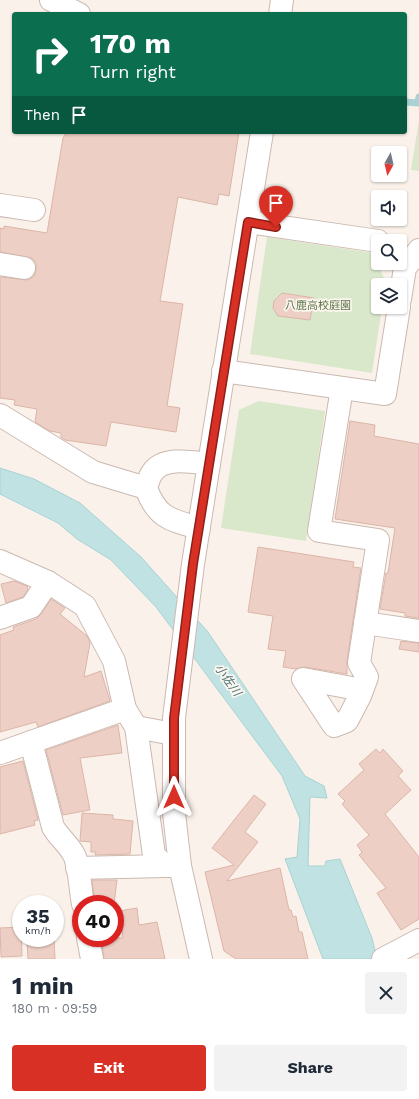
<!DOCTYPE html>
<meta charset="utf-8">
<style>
body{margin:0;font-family:"Work Sans","Noto Sans JP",sans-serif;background:#f2f2f3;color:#1f2937;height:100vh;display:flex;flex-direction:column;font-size:15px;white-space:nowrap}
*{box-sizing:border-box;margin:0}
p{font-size:13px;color:#747a83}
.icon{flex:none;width:22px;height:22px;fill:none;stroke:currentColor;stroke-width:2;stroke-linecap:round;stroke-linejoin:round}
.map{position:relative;height:959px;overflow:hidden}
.drawer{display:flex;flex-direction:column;background:#fff;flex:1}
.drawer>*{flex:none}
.top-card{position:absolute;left:12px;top:12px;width:395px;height:122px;border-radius:4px;box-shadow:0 1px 3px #0004;background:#0b6e4f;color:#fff;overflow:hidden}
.needle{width:26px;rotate:188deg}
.fabs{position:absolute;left:371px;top:146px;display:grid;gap:8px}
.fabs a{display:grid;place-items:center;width:36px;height:36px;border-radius:4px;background:#fff;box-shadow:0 1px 3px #0004;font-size:20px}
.speed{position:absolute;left:12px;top:895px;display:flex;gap:8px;font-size:20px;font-weight:700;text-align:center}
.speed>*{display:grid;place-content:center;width:52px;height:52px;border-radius:50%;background:#fff;box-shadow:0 1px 3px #0004;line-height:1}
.speed small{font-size:10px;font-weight:400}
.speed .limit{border:6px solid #d22;background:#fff;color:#111}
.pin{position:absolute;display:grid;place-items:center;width:34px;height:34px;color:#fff;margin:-41px -17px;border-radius:50% 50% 50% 0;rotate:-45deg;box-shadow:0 0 4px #0007}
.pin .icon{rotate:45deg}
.me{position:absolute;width:44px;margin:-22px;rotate:0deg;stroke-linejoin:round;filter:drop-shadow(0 0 3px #0008)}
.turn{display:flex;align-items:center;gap:14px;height:84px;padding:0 12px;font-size:18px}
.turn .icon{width:52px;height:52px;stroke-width:2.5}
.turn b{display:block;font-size:28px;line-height:34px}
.then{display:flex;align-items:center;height:38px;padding:0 12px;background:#0003;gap:8px;font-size:15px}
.round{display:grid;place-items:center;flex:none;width:42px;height:42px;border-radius:4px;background:#f2f2f3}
.headline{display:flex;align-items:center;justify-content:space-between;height:68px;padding:0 12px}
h1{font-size:24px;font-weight:700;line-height:30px}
.primary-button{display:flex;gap:8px;margin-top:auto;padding:8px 12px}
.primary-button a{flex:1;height:46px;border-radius:4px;background:#d93025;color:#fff;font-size:16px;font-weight:700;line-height:46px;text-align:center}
.primary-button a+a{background:#f2f2f3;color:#1f2937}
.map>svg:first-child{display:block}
</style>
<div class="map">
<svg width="419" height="959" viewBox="0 0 419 959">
<rect width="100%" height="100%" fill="#faf2ea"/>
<g fill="#d9e7ca">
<polygon points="419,120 419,171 411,170"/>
<polygon points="267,237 373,253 386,283 385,285 378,285 378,307 382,307 372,373 250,354"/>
<polygon points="259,401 325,411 306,541 221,528 239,410"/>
</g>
<polygon fill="#c1e2e2" stroke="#a8d2d3" points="0,468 34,479 80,503 141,557 208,632 305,776 324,786 327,798 310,797 308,866 325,866 326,861 340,859 372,938 377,959 323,959 285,859 297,857 300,819 282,776 156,607 111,560 77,539 58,523 0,494"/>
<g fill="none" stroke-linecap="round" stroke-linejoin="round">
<polyline stroke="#a8d2d3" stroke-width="7" points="405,102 418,103 419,97"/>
</g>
<g fill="#edcfc5" stroke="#ddb5a7">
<polygon points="67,132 239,132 229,196 219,194 217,205 178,197 160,301 183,304 167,406 180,408 176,432 111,422 106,446 65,440 61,437 61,433 50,431 35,422 37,409 14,405 15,400 0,398 0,277 28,280 34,276 36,270 36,263 32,258 0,252 0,228 4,229 4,226 47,233 63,138"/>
<polygon points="282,293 314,298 310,320 278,316 273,308 274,301"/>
<polygon points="350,421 375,425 374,436 419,444 419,618 405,616 405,613 380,609 386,573 388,573 395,528 335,519"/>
<polygon points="258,547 354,562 353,567 361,568 347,661 347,674 305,667 296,669 283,667 286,651 268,649 273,616 248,612"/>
<polygon points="14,581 27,586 28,590 23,597 6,603 1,584"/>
<polygon points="51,599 65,608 60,614 87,636 90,643 84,677 101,671 110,701 38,727 36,722 0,732 0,635 14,630 13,627 36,619 41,614"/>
<polygon points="401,641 419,643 419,652 399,649"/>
<polygon points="118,725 122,753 80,758 90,810 63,815 46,750"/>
<polygon points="376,749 380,753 383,749 403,771 398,776 411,790 385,814 419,857 419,919 401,930 377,893 386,888 359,855 362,852 357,845 369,835 342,804 345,801 338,794 364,770 359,764"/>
<polygon points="23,761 38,820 34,821 35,825 0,834 0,767"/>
<polygon points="254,795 266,804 245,832 258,842 227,881 280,868 289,910 291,910 293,917 296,916 299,932 302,932 308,959 236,959 224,951 205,872 234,865 212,848"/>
<polygon points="82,813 113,815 113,819 133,821 130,854 95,855 96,852 91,852 91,842 80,841"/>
<polygon points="92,880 117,880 114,904 95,904"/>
<polygon points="137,908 139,925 157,922 165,959 104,959 101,938 123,938 119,911"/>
<polygon points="21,927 22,956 1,957 0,928"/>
<polygon points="54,939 55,959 28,959 27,941"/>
</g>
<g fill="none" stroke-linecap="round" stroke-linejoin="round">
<defs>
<g id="minor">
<polyline points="51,0 79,14"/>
<polyline points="280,14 282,0"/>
<polyline points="0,205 34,210"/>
<polyline points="248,222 378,241"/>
<polyline points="0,264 24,268"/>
<polyline points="400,299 405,268 419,250"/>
<polyline points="223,371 385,394 399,307"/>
<polyline points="342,388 319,531 378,540 359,663 367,677 360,696 347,721 334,726 303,679 352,688 360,696"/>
<polyline points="0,415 93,472 146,488"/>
<path d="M199 528C170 520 157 518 146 488 148 483 149 477 152 473 163 456 192 462 209 464"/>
<polyline points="0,561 48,582 85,606 114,661 125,709"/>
<polyline points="0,618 31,607 48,582"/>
<polyline points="365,623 419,631"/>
<polyline points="136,727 154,855 165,866 180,866"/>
<path d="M31 742 53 827C59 838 70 845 75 857 80 871 80 889 83 904"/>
<polyline points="0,753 125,709 136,727 173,734"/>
<polyline points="77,868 165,866"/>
<polyline points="88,938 92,959"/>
<polyline points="201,959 180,866 174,813 174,718 193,564 262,132"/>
<polyline points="383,959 419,940"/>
</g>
</defs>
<use href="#minor" stroke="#cbb9b1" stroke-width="24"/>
<use href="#minor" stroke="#fff" stroke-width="22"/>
</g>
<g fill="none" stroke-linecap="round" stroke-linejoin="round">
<defs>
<polyline id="route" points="174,797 174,718 193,564 248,222 276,227"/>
</defs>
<use href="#route" stroke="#8d1f18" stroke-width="10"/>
<use href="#route" stroke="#d93025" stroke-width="7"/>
</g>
<g text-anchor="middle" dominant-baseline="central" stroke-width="3.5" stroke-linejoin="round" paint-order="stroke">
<g font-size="11" fill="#5d774a" stroke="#fdf6f0">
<text x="318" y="305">八鹿高校庭園</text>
</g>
<g font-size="12" font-style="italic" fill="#467476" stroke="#fdf6f0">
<text transform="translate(228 680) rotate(54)">小佐川</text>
</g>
</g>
</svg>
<div class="fabs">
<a><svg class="needle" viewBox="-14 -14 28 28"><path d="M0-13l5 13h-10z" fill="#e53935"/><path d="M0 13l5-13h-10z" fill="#747a83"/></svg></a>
<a><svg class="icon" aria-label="sound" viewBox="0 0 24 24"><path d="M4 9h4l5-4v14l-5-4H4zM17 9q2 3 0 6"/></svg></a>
<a><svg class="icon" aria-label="search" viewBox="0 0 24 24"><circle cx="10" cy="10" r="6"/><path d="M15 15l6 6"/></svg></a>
<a><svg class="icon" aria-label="layers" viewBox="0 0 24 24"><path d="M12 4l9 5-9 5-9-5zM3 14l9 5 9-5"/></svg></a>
</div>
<div class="speed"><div>35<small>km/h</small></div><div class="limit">40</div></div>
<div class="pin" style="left:276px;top:227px;background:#d93025"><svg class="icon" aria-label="arrive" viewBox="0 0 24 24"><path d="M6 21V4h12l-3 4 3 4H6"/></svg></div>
<svg class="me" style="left:174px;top:797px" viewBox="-20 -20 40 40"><path d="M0-17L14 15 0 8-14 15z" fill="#d93025" stroke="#fff" stroke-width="4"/></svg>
<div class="top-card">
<div class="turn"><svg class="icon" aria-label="right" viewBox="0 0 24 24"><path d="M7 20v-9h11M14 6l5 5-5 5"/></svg><div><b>170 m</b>Turn right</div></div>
<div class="then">Then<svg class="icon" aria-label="arrive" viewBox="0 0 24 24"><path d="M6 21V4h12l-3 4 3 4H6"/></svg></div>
</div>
</div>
<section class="drawer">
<div class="headline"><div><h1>1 min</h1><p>180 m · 09:59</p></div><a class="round"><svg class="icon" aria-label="close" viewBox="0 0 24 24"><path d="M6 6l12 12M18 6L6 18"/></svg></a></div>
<div class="primary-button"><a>Exit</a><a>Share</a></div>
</section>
